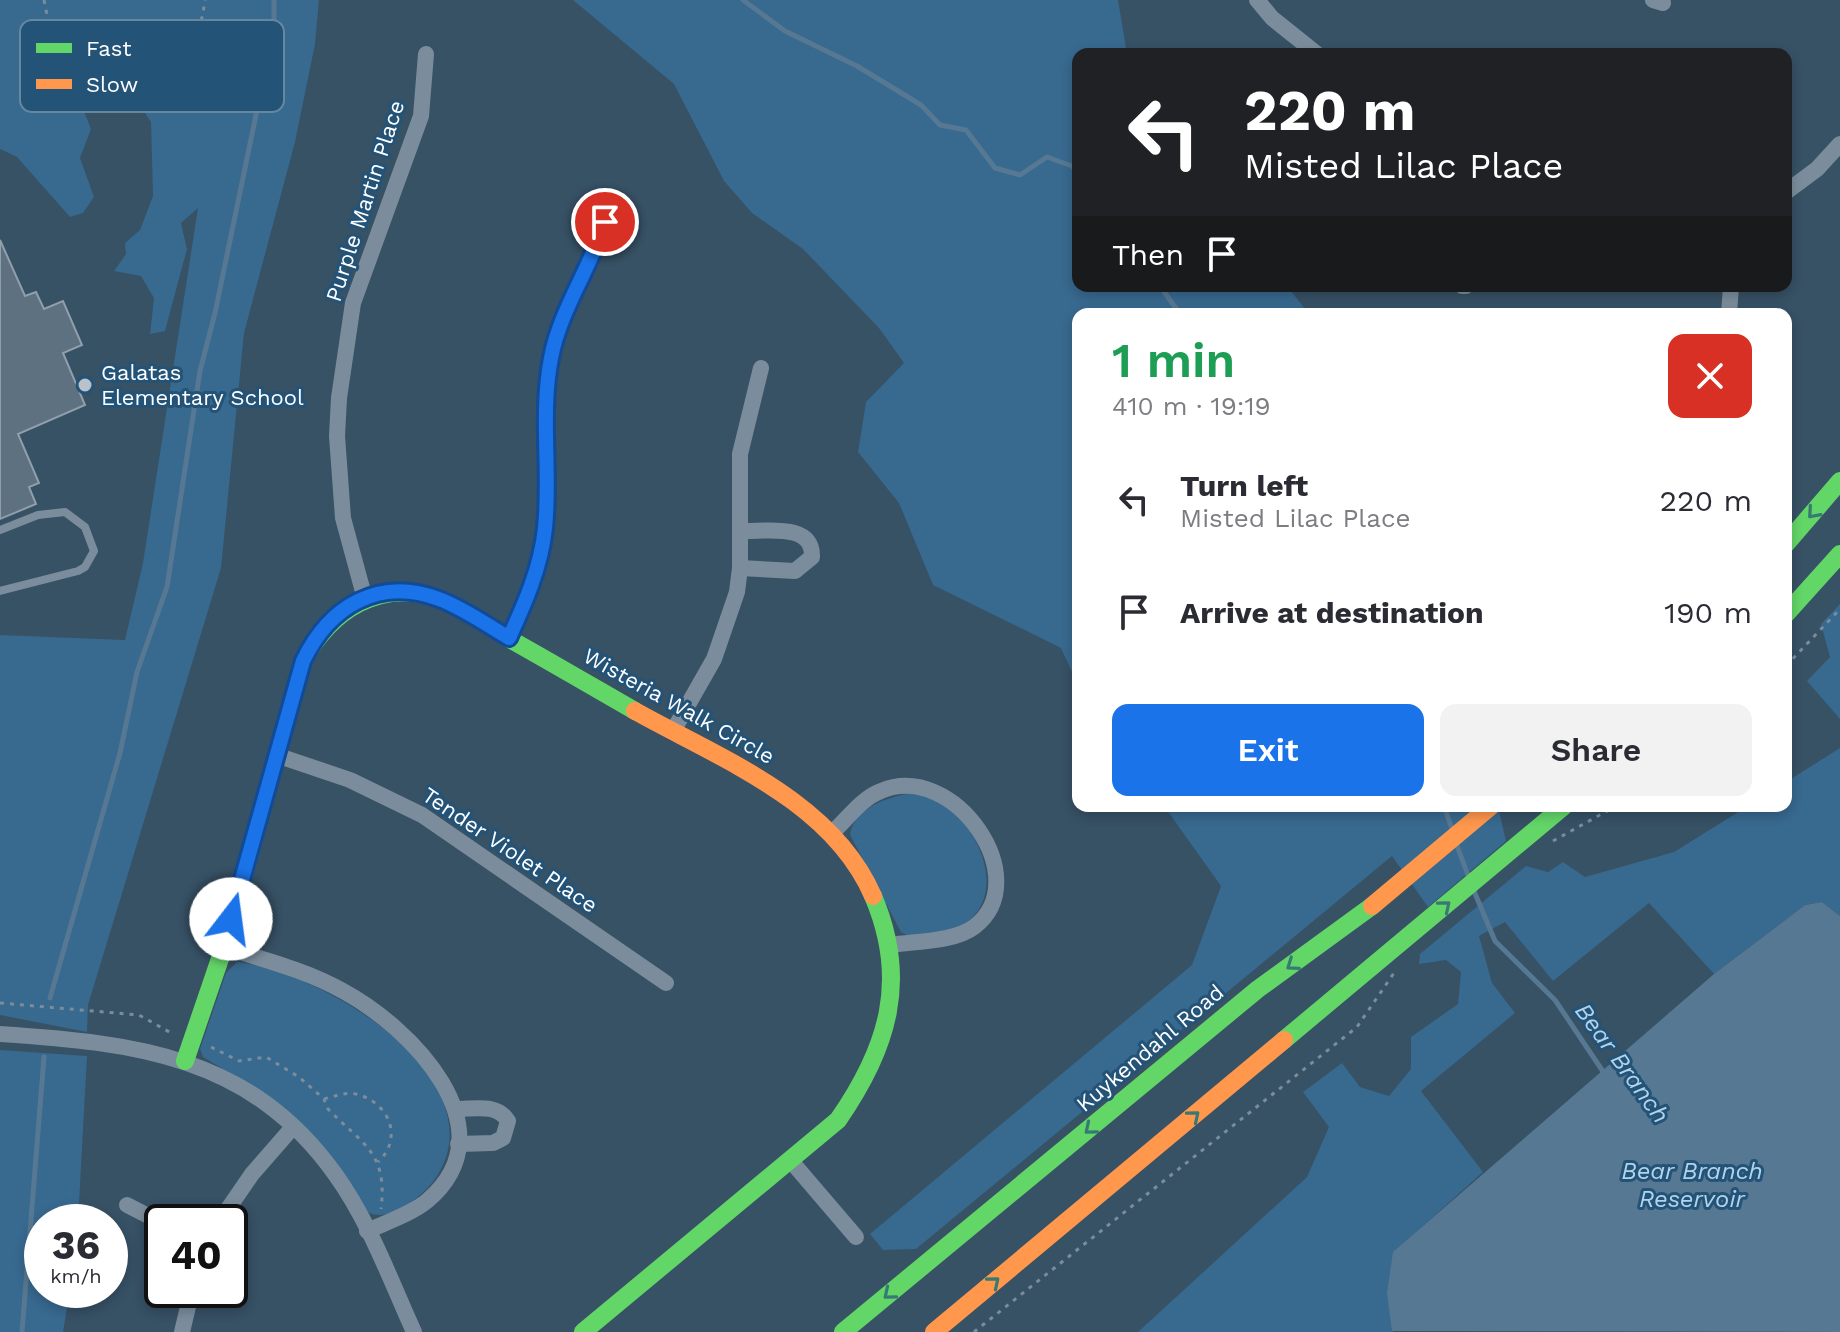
<!DOCTYPE html>
<meta charset="utf-8">
<style>
body{margin:0;font-family:"Work Sans",sans-serif;background:#f2f2f3;color:#2b2b33;height:100vh;display:flex;flex-direction:column;font-size:30px;white-space:nowrap}
*{box-sizing:border-box;margin:0}
p{font-size:26px;color:#7c7c81}
.icon{flex:none;width:44px;height:44px;fill:none;stroke:currentColor;stroke-width:2;stroke-linecap:round;stroke-linejoin:round}
.map{position:relative;flex:1;overflow:hidden}
.drawer{position:absolute;left:1072px;top:308px;width:720px;height:504px;display:flex;flex-direction:column;background:#fff;border-radius:16px;box-shadow:0 4px 12px #0003}
.drawer>*{flex:none}
.guide{position:absolute;left:1072px;top:48px;width:720px;height:244px;border-radius:16px;box-shadow:0 4px 12px #0003;background:#202124;color:#fff;overflow:hidden}
.speed{position:absolute;left:24px;top:1204px;display:flex;gap:16px;font-size:40px;font-weight:700;text-align:center}
.speed>*{display:grid;place-content:center;width:104px;height:104px;border-radius:50%;background:#fff;box-shadow:0 4px 12px #0003;line-height:1}
.speed small{font-size:20px;font-weight:400}
.speed .limit{border:4px solid #111;border-radius:12px;background:#fff;color:#111}
.pin{position:absolute;display:grid;place-items:center;width:68px;height:68px;color:#fff;margin:-34px;border:4px solid #fff;border-radius:50%;box-shadow:0 2px 8px #0007}
.me{position:absolute;width:88px;margin:-44px;rotate:15deg;stroke-linejoin:round;filter:drop-shadow(0 0 6px #0008)}
.turn{display:flex;align-items:center;gap:28px;height:168px;padding:0 40px;font-size:36px}
.turn .icon{width:104px;height:104px;stroke-width:2.5}
.turn b{display:block;font-size:56px;line-height:68px}
.then{display:flex;align-items:center;height:76px;padding:0 40px;background:#0003;gap:16px;font-size:30px}
.round{display:grid;place-items:center;flex:none;width:84px;height:84px;border-radius:16px;background:#f2f2f3}
.headline{display:flex;align-items:center;justify-content:space-between;height:136px;padding:0 40px}
h1{font-size:48px;font-weight:600;line-height:60px;color:#1e9e55}
.cta{display:flex;gap:16px;margin-top:auto;padding:16px 40px}
.cta a{flex:1;height:92px;border-radius:16px;background:#1a73e8;color:#fff;font-size:32px;font-weight:600;line-height:92px;text-align:center}
.cta a+a{background:#f2f2f3;color:#2b2b33}
ul{padding:0;list-style:none}
li{display:flex;align-items:center;gap:24px;height:112px;padding:0 40px}
li div{flex:1}
li b{display:block;font-size:30px}
li em{font-style:normal}
.map>svg:first-child{display:block}
</style>
<div class="map">
<svg width="1840" height="1332" viewBox="0 0 1840 1332">
<rect width="100%" height="100%" fill="#375165"/>
<g fill="#38698f">
<polygon points="0,0 319,0 315,44 295,142 244,333 221,568 88,1005 87,1032 0,1015 0,635 125,640 143,563 198,208 181,223 187,249 165,331 150,334 154,298 141,276 114,271 126,254 125,243 140,230 153,196 151,122 135,98 91,94 83,109 91,129 80,158 94,197 83,213 70,217 17,157 0,149"/>
<polygon points="573,0 1118,0 1127,54 1078,54 1078,286 1280,286 1291,291 1309,314 1078,314 1078,685 1061,648 933,585 899,503 858,452 866,402 904,363 879,328 803,249 752,213 724,181 674,84"/>
<polygon points="1840,604 1840,719 1807,681 1830,657 1821,624"/>
<polygon points="1840,748 1840,916 1822,902 1805,905 1714,974 1649,903 1553,981 1505,922 1479,936 1492,983 1515,1013 1421,1091 1483,1172 1394,1252 1393,1332 1138,1332 1307,1177 1329,1127 1303,1092 1342,1063 1360,1087 1389,1096 1411,1069 1411,1037 1458,1004 1461,972 1446,960 1419,964 1420,954 1526,866 1548,872 1563,862 1585,877 1674,852 1748,806 1786,806 1786,782"/>
<path d="M911 793C920 795 932 796 940 801 979 826 1010 895 963 925 950 934 924 934 909 936L901 932 850 835C854 807 887 798 911 793Z"/>
<polygon points="1164,806 1501,806 1499,811 1506,841 1428,907 1392,856 916,1249 883,1250 870,1234 1192,965 1221,886"/>
<path d="M237 962C314 971 461 1055 449 1145 445 1168 433 1186 414 1200 401 1210 385 1219 369 1213L263 1093 203 1057 200 1049 226 973Z"/>
<polygon points="0,1050 87,1056 78,1222 42,1222 42,1290 70,1290 63,1332 0,1332"/>
</g>
<polygon fill="#577892" points="1822,902 1840,916 1840,1332 1392,1331 1387,1293 1393,1252 1714,974 1805,905"/>
<g fill="none" stroke-linecap="round" stroke-linejoin="round">
<g stroke="#577892" stroke-width="5">
<polyline points="743,0 785,31 857,66 921,105 940,125 966,130 995,168 1020,175 1047,157 1072,166 1078,174"/>
<polyline points="1160,286 1180,314"/>
<polyline points="1444,806 1452,829"/>
<polyline points="1456,843 1469,878"/>
<polyline points="1474,891 1495,941 1555,1000 1604,1073"/>
<polyline points="50,998 120,753 137,672 167,587 200,371 215,313 274,28 274,0"/>
<polyline points="22,1332 44,1057"/>
</g>
</g>
<polygon fill="#5e7180" stroke="#8f9fab" stroke-width="2" points="0,240 25,296 36,292 44,309 63,301 82,345 63,353 85,405 18,434 39,483 29,487 36,504 0,519"/>
<g fill="none" stroke-linecap="round" stroke-linejoin="round">
<g stroke="#7b8d9c" stroke-width="3" stroke-dasharray="4 6" stroke-linecap="butt">
<path d="M44 0 49 25 47 61C64 78 80 79 103 80 164 83 197 64 205 0"/>
<polyline points="1786,666 1840,609"/>
<polyline points="1553,841 1616,806"/>
<polyline points="0,1003 139,1015 173,1034"/>
<path d="M211 1047 239 1061 266 1057 299 1077 324 1099 327 1108C363 1145 388 1152 381 1209"/>
<path d="M324 1099C335 1096 345 1092 356 1094 389 1102 404 1138 378 1162"/>
<polyline points="974,1332 1357,1027 1394,973"/>
</g>
<polyline stroke="#7b8d9c" stroke-width="8" points="0,530 38,515 65,512 85,527 94,551 85,567 78,571 0,591"/>
<g stroke="#7b8d9c" stroke-width="16">
<polyline points="1257,0 1272,18 1317,54"/>
<polyline points="1653,0 1663,3"/>
<polyline points="1786,192 1817,169 1840,144"/>
<polyline points="1462,286 1466,286"/>
<polyline points="1729,314 1731,286"/>
<path d="M740 568 795 571 812 557C813 522 766 532 741 531"/>
<polyline points="365,599 343,518 337,436 339,398 353,303 421,116 426,54"/>
<polyline points="509,638 537,567 545,529 545,418 551,356 561,322 597,245 612,199"/>
<polyline points="673,731 714,659 737,592 740,568 740,454 761,368"/>
<polyline points="276,755 350,780 422,815 666,983"/>
<path d="M834 831C848 818 862 798 881 791 954 760 1037 880 974 927 954 942 916 941 891 945"/>
<path d="M224 947C264 960 306 970 343 991 410 1027 512 1129 427 1201 411 1214 387 1222 367 1231"/>
<path d="M0 1034C134 1043 250 1055 335 1174 369 1221 390 1279 414 1332"/>
<path d="M456 1109C475 1109 497 1103 508 1121L503 1138 493 1143 458 1144"/>
<polyline points="791,1161 856,1237"/>
<polyline points="127,1205 162,1223"/>
<polyline points="219,1222 252,1174 293,1127"/>
<polyline points="182,1332 192,1290"/>
</g>
<g stroke="#63d668" stroke-width="18">
<polyline points="1786,544 1840,481"/>
<polyline points="1786,614 1840,554"/>
<polyline points="1284,1040 1564,806"/>
<path d="M185 1061 224 947 303 661C331 611 379 578 439 599 464 608 490 628 513 641 554 664 595 688 635 711"/>
<path d="M583 1332 838 1120C888 1048 909 980 873 896"/>
<polyline points="843,1332 1258,989 1372,906"/>
</g>
<g stroke="#ff974d" stroke-width="18">
<path d="M635 711C721 759 832 801 873 896"/>
<polyline points="1372,906 1491,806"/>
<polyline points="934,1332 1284,1040"/>
</g>
</g>
<defs><path id="oneway-chevron" d="M-2-3.5L2.5 0L-2 3.5" fill="none" stroke-width="1.6" stroke-linecap="round" stroke-linejoin="round" transform="scale(2)"/></defs>
<g stroke="#377a73">
<use href="#oneway-chevron" transform="translate(1813 513) rotate(131)"/>
<use href="#oneway-chevron" transform="translate(1445 906) rotate(-40)"/>
<use href="#oneway-chevron" transform="translate(1292 965) rotate(145)"/>
<use href="#oneway-chevron" transform="translate(1194 1116) rotate(-40)"/>
<use href="#oneway-chevron" transform="translate(1090 1129) rotate(140)"/>
<use href="#oneway-chevron" transform="translate(994 1282) rotate(-40)"/>
<use href="#oneway-chevron" transform="translate(889 1294) rotate(140)"/>
</g>
<g fill="none" stroke-linecap="round" stroke-linejoin="round">
<defs>
<path id="route" d="M231 919 303 661C329 607 378 576 439 599 463 608 487 625 509 638 525 603 541 567 545 528 551 472 540 415 551 358 560 310 590 269 605 222"/>
</defs>
<use href="#route" stroke="#114b97" stroke-width="20"/>
<use href="#route" stroke="#1a73e8" stroke-width="14"/>
</g>
<circle fill="#b9c2c9" stroke="#245378" stroke-width="3" cx="85" cy="385" r="8"/>
<g text-anchor="middle" dominant-baseline="central" stroke-width="6" stroke-linejoin="round" paint-order="stroke">
<g font-size="22" fill="#fff" stroke="#245378">
<text transform="translate(365 201) rotate(-72)">Purple Martin Place</text>
<text transform="translate(679 706) rotate(29)">Wisteria Walk Circle</text>
<text transform="translate(510 850) rotate(34)">Tender Violet Place</text>
<text transform="translate(1150 1048) rotate(-40)">Kuykendahl Road</text>
</g>
<g font-size="22" fill="#fff" stroke="#245378" text-anchor="start">
<text x="101" y="372">Galatas<tspan x="101" dy="25">Elementary School</tspan></text>
</g>
<g font-size="24" font-style="italic" fill="#b1d3eb" stroke="#245378">
<text transform="translate(1622 1063) rotate(54)">Bear Branch</text>
<text x="1692" y="1171">Bear Branch<tspan x="1692" dy="28">Reservoir</tspan></text>
</g>
</g>
<rect x="20" y="20" width="264" height="92" rx="12" fill="#245378" stroke="#6687a0" stroke-width="2"/>
<rect x="36" y="43" width="36" height="10" fill="#63d668"/>
<rect x="36" y="79" width="36" height="10" fill="#ff974d"/>
<g font-size="22" fill="#fff">
<text x="86" y="56">Fast</text>
<text x="86" y="92">Slow</text>
</g>
</svg>
<div class="speed"><div>36<small>km/h</small></div><div class="limit">40</div></div>
<div class="pin" style="left:605px;top:222px;background:#d93025"><svg class="icon" aria-label="arrive" viewBox="0 0 24 24"><path d="M6 21V4h12l-3 4 3 4H6"/></svg></div>
<svg class="me" style="left:231px;top:919px" viewBox="-20 -20 40 40"><circle r="19" fill="#fff"/><path d="M0-13L10 11 0 6-10 11z" fill="#1a73e8"/></svg>
<div class="guide">
<div class="turn"><svg class="icon" aria-label="left" viewBox="0 0 24 24"><path d="M17 20v-9H6M10 6l-5 5 5 5"/></svg><div><b>220 m</b>Misted Lilac Place</div></div>
<div class="then">Then<svg class="icon" aria-label="arrive" viewBox="0 0 24 24"><path d="M6 21V4h12l-3 4 3 4H6"/></svg></div>
</div>
<section class="drawer">
<div class="headline"><div><h1>1 min</h1><p>410 m · 19:19</p></div><a class="round" style="background:#d93025;color:#fff"><svg class="icon" aria-label="close" viewBox="0 0 24 24"><path d="M6 6l12 12M18 6L6 18"/></svg></a></div>
<ul>
<li><svg class="icon" aria-label="left" viewBox="0 0 24 24"><path d="M17 20v-9H6M10 6l-5 5 5 5"/></svg><div><b>Turn left</b><p>Misted Lilac Place</p></div><em>220 m</em></li>
<li><svg class="icon" aria-label="arrive" viewBox="0 0 24 24"><path d="M6 21V4h12l-3 4 3 4H6"/></svg><div><b>Arrive at destination</b></div><em>190 m</em></li>
</ul>
<div class="cta"><a>Exit</a><a>Share</a></div>
</section>
</div>
